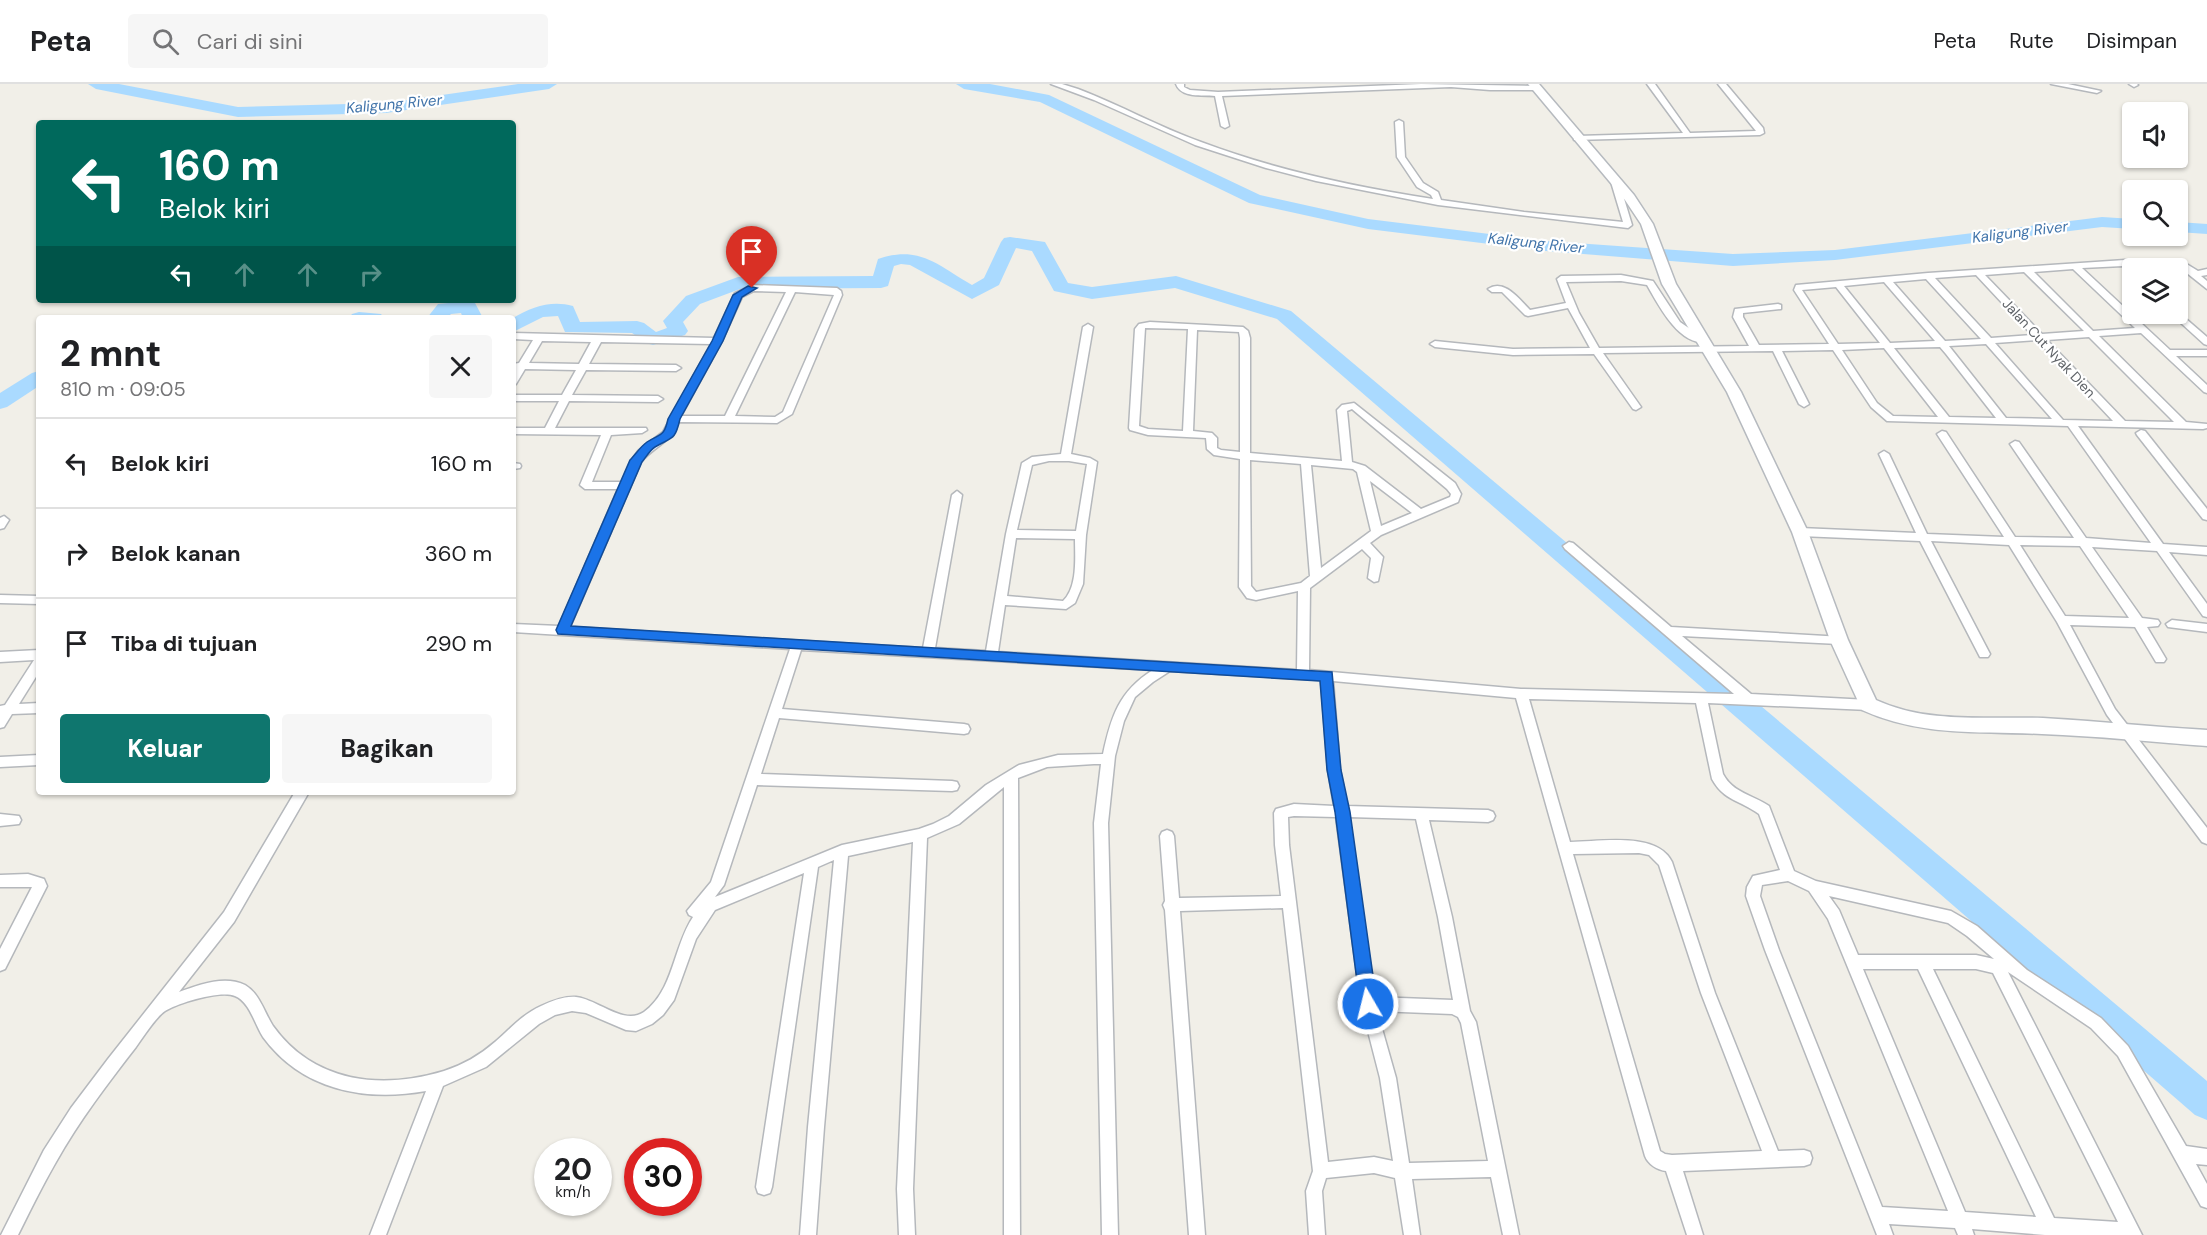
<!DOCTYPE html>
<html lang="id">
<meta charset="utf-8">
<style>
body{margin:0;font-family:"DM Sans",sans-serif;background:#f6f6f6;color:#202124;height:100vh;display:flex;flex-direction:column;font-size:22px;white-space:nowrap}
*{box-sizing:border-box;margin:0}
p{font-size:20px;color:#757577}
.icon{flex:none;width:33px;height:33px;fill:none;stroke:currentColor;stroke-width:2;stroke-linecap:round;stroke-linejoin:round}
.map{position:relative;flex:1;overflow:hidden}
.side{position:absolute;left:36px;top:231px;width:480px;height:480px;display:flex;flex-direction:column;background:#fff;border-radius:6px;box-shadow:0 2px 4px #0004}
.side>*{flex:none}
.banner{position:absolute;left:36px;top:36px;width:480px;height:183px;border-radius:6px;box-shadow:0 2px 4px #0004;background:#00695c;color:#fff;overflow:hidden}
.buttons{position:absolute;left:2122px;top:18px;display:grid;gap:12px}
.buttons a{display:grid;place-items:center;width:66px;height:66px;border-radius:6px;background:#fff;box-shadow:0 2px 4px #0004;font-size:30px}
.speed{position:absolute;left:534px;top:1054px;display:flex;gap:12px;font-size:30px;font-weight:700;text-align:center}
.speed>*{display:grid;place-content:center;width:78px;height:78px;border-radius:50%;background:#fff;box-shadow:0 2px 4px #0004;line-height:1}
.speed small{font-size:15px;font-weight:400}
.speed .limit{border:9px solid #d22;background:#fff;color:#111}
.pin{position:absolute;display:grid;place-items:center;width:51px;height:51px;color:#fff;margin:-62px -26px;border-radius:50% 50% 50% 0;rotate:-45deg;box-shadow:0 0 6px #0007}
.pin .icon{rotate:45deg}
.me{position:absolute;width:66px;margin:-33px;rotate:352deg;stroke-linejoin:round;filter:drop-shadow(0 0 4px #0008)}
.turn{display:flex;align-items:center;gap:21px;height:126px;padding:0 24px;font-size:27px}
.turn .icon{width:78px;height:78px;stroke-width:2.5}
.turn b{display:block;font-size:42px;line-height:51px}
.lanes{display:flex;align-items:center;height:57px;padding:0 24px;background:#0003;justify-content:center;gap:30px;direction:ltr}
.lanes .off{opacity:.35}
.round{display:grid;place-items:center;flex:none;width:63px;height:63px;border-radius:6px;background:#f6f6f6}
.head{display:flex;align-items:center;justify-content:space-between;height:102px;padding:0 24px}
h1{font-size:36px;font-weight:800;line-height:45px}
.cta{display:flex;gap:12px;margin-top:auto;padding:12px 24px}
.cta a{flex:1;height:69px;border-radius:6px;background:#0f766e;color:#fff;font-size:24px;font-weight:800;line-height:69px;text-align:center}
.cta a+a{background:#f6f6f6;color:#202124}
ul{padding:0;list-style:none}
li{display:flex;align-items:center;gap:18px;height:90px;padding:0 24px;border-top:2px solid #e0e0e0}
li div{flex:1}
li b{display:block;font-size:22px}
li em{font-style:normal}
header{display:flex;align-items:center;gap:36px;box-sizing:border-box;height:84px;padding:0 30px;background:#fff;border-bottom:2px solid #e0e0e0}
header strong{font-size:28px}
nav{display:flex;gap:33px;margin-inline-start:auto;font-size:21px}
.search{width:420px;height:54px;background:#f6f6f6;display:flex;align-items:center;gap:15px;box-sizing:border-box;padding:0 21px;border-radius:6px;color:#757577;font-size:22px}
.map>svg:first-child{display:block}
</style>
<header>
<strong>Peta</strong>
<div class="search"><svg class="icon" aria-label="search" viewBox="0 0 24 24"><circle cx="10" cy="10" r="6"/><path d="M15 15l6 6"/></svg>Cari di sini</div>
<nav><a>Peta</a><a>Rute</a><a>Disimpan</a></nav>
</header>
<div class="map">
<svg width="2207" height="1151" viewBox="0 0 2207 1151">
<rect width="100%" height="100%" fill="#f1efe8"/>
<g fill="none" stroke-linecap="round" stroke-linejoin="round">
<g fill="#aadaff" fill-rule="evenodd">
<polygon points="88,0 119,0 238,23 386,19 518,0 557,0 549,5 386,29 238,33 96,5"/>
<polygon points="956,0 990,0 1049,11 1260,111 1368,135 1546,157 1733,170 1835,166 2102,133 2133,135 2133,145 2102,143 1835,176 1733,182 1546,167 1368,145 1249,119 1040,18 964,5"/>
<polygon points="2178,138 2207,140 2207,150 2178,148"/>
<path d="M1010 153 1045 158 1068 199 1092 203 1176 192 1291 227 2207 997V1036L2195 1031 1277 235 1175 204 1092 215 1054 207 1032 167 1016 164 999 201 972 215 910 181 901 180 894 182 888 202 881 204 740 205 700 220 683 238 688 247 685 251 653 261 646 259 632 249 565 248 558 232 543 233 513 248V234C532 223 551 216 573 222L580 238 637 237 644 239 656 248 667 244 663 237 686 212 738 193 873 192 878 175C920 161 937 181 972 201L984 194 1001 158 1004 154Z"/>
<polygon points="468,217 475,219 483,234 463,234 461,229 451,230 447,234 427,234 438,220"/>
<polygon points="359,228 381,230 384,234 349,234 352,230"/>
<polygon points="39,287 39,302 7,323 0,325 0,309 32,289"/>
</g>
<defs>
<g id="minor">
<path d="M1051 0H1062L1078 5C1120 21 1159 43 1201 58 1275 86 1355 103 1433 115L1431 111 1417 103 1397 73 1395 38 1399 36 1403 38 1405 73 1423 99 1438 108 1441 116 1524 128 1623 138 1611 98 1615 96 1619 98 1632 141 1628 144 1438 121 1316 97 1266 84 1195 61 1094 16Z"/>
<path d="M1176 0H1184V3L1190 6 1218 8 1421 0 1536 2 1540 4 1536 6H1490L1451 3 1222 12 1229 42 1225 44 1221 42 1215 12C1202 11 1181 14 1176 0Z"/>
<polygon points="1647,0 1655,0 1690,49 1756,47 1718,0 1726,0 1763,44 1764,49 1760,51 1574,56 1574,52 1577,52 1683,49"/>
<polygon points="2051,0 2068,0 2101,7 2097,9"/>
<polygon points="2129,0 2137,0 2138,1 2134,3"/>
<path d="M2125 176H2180L2198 187 2207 185V191L2201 192 2207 197V205L2178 182H2132L2135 184H2133V191L2123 182 2082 184 2170 266H2207V272H2176L2207 301V309L2204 308 2141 249 2099 252 2186 338 2207 340V344L2203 345 2078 342 2163 460 2207 463V471L2169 468 2207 520V533L2203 532 2157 467 2092 463 2142 534 2158 536 2160 539 2158 542 2147 543 2166 575 2164 578H2156L2135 543 2070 541 2115 625 2207 744V760L2202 758 2107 631 2057 538 2009 461 1931 457 1990 570 1988 573H1980L1920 457 1800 452 1795 448 1800 444 1916 449 1879 370 1884 367 1889 370 1927 450 2004 453 1937 350 1942 347 1946 348 2015 453 2074 454 2010 360 2015 357 2019 358 2086 454 2151 459 2068 342 1887 337 1871 323 1833 266 1782 267 1809 320 1804 323 1799 320 1773 267 1603 269 1641 323 1636 326 1633 325 1594 270 1513 271 1435 263 1430 260 1435 257 1513 265 1590 264 1568 224 1528 232 1525 231 1502 208H1492L1488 205C1504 194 1519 215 1530 226L1566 219 1557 195 1561 192 1621 191 1653 197 1680 238 1706 256 1704 258C1678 260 1658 220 1647 201L1621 197 1566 198 1579 229 1599 264 1749 262 1733 233 1735 225 1778 220 1781 221V225L1743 229V233L1759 261 1829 260 1794 206 1796 201 1928 189ZM2073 185 2074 186 2135 244 2093 247 2034 188ZM2024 188 2084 247 2042 250 1985 191ZM1976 191 2032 251 1991 254 1935 194ZM1926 195 1981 255 1945 257 1893 198ZM1884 198 1935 257 1890 259 1844 202ZM1836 203 1880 259 1838 260 1802 206ZM2089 253 2174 338 2125 337 2047 256ZM2037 256 2113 337 2063 336 1995 259ZM1986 260 2052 335 2006 334 1949 262ZM1940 263 1946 270 1996 334 1949 333 1894 264ZM1884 264 1938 333 1893 332 1877 319 1842 266ZM2020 461 2080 462 2129 534 2065 532Z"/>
<path d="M752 201 837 204 841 207 842 211 792 330 777 339 678 338C672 358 653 363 641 378L570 543 923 564 952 411 957 407 962 411 935 564 986 567 1006 450 1022 379 1032 373 1061 370 1083 243 1088 240 1093 243 1071 370 1090 374 1097 378 1086 451 1083 500 1075 519 1066 525 1005 521 998 568 1297 586 1298 507 1256 516 1247 514 1239 503 1240 375 1214 371 1207 365 1206 354 1148 351 1130 346 1129 344 1135 245 1139 240 1150 238 1243 243 1248 247 1250 254V369L1342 377 1337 326 1342 321 1354 319 1455 399 1461 410 1458 418 1381 451 1370 459 1383 473 1378 497 1374 498 1368 494 1371 474 1362 465 1310 504 1309 586 1521 605 1734 610 1565 465 1563 462 1569 458 1573 459 1671 543 1843 553 1845 556 1839 560 1682 552 1751 610 1869 616 1873 618 1875 621 1873 624 1869 626 1708 619 1723 690C1733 709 1753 711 1769 722L1794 787 1816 797 1951 827 1977 842 2027 886 2101 934 2128 962 2186 1062 2207 1065V1081L2196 1080 2207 1100V1124L2201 1122 2118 972 2091 944 2008 888 2142 1151H2045L1972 1145 1974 1151H1958L1955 1144 1889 1140 1893 1151H1877L1765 866 1746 812 1747 803 1753 792 1780 786 1759 730C1740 716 1724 717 1712 695L1696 619 1529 615 1570 758C1599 758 1657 747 1672 778L1715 909 1778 1067 1804 1066 1810 1068 1812 1074 1810 1080 1804 1082 1683 1087 1703 1151H1687L1666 1087C1657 1086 1648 1080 1645 1072L1516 614 1333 597 1340 686 1347 722 1488 726 1493 728 1495 732 1493 736 1488 738 1429 736 1452 833 1470 927 1476 938 1519 1151H1503L1491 1093 1412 1095 1420 1151H1404L1395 1094 1374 1089 1326 1094 1322 1107 1325 1151H1309L1306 1107 1313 1087 1283 824 1180 827 1205 1151H1189L1165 826 1163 821 1165 817 1160 752 1162 748 1167 746 1172 748 1174 752 1179 814 1281 812 1275 761 1274 729 1276 725 1294 720 1334 722 1328 686 1321 596 1170 587 1153 598 1135 613 1124 637 1115 672 1108 739 1118 1151H1102L1094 739 1101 680H1094L1047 683 1018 694 1020 1151H1004V703L959 740 927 754 913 1105 915 1151H899L897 1105 913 758 848 772 824 1043 816 1151H800L808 1043 834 776 818 783 772 1103 770 1109 764 1111 758 1109 756 1103 804 789 715 826 696 855 674 916 663 931 652 940 636 947 626 946 586 929 572 927 555 931 539 940 486 983 443 1002 386 1151H370L426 1007C364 1018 302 1006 263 953 255 941 250 918 235 912 220 906 178 919 165 927 156 933 143 953 136 963 108 999 79 1037 56 1078 42 1102 30 1127 18 1151H1L44 1066 71 1024 108 975 224 828 295 708H309L234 838 179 908C199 901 224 891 245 901 260 910 264 928 273 942 314 999 381 1006 444 987 463 981 480 971 495 958 510 945 523 930 541 922 552 917 564 912 576 913 597 915 624 942 644 928 674 906 673 863 693 833L689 831 687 827 711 798 790 565 513 548V540L559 542 618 405H585L580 401 601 351 513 350V344H545L559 317H513V311H562L576 286 525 285 516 300 513 301V290L516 285 513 284V280L519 279 533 256 513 255V249L714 254 735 209ZM754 207 786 208 725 332H681L722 257 742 213ZM795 208 834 211 783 328 775 333 735 332ZM1145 244 1188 245 1183 347 1148 345 1139 342ZM1197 246 1239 248 1240 254V368L1221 366 1217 364V354L1212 349 1193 347ZM542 257 591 258 579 280 529 279ZM601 258 711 260 663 348 638 367 631 377 622 398H592L611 351 642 349 647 346 646 344H555L569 317 658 318 663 315 658 312 572 311 586 286 676 287 681 284 676 281 589 280ZM1352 325 1447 405 1451 410 1450 413 1421 425 1365 382 1352 378 1347 327ZM1250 376 1301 380 1310 492 1301 499 1256 508 1251 502ZM1049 377H1069L1087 380 1076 447 1017 446 1032 381ZM1311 381 1353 385 1357 388 1371 447 1321 484ZM1370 397 1412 429 1381 442ZM1016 454 1075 455C1075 473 1078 503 1063 517L1007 512ZM801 566 1153 586C1119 607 1111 633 1103 670L1058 671 1019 681 986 701 949 732 933 740 919 745 842 761 715 813 724 801 757 701 952 707 957 706 959 702 957 698 952 697 761 690 779 634 964 650 968 649 970 645 968 641 964 640 782 625ZM1294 732 1336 733 1361 920 1380 994 1393 1077 1374 1073 1328 1078 1289 761 1288 733ZM1349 733 1416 735 1438 833 1453 916 1374 913ZM1639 769 1649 771 1659 781 1701 909 1762 1067 1672 1071 1665 1070 1660 1067 1573 770ZM1788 797 1809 807 1828 835 1948 1127 1882 1123 1779 866 1760 812 1762 801ZM1829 812 1948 839 1967 852 1994 875 1976 871H1858L1839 826ZM1863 885H1918L2036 1133 1965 1128ZM1933 885H1976L1993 889 2118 1138 2054 1134ZM1377 927 1452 930 1458 933 1461 939 1488 1077 1409 1079 1396 994Z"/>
<polygon points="2178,228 2207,253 2207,261 2204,260 2171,230 2178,230"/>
<polygon points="2141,346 2145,347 2207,425 2207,436 2203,435 2137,351 2136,349"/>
<polygon points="513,379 520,380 521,382 520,384 513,385"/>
<polygon points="4,432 9,436 4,444 0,445 0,434"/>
<polygon points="0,511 39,512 39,520 0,519"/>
<polygon points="2172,536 2207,540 2207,548 2168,543 2166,540"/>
<polygon points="39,566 39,588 19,620 39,619 39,629 12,630 4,643 0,644 0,622 5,621 34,576 0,578 0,568"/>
<polygon points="39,671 39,681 0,683 0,673"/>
<polygon points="0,730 19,732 21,736 19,740 0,742"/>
<polygon points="28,790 44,795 47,802 5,885 0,887 0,865 32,803 0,803 0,791"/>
</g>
<path id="secondary" d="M1528 0H1539L1634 111 1653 140 1676 200 1741 308 1808 448 1848 556 1876 616C1928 640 1987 632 2043 634 2098 637 2152 643 2207 646V662C2152 658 2097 652 2042 650 1980 647 1921 653 1862 626L1830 556 1792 448 1727 308 1662 200 1641 140 1625 116Z"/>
</defs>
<use href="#minor" stroke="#b5b8bc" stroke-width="3"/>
<use href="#secondary" stroke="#b6babf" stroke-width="3"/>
<use href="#minor" fill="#fff" fill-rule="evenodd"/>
<use href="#secondary" fill="#fff" fill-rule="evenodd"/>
</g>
<path fill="#1a73e8" stroke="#114b97" stroke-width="1.5" d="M748 202 757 204 742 213 723 257 680 335C675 357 672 353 655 363 650 366 646 373 642 378L571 542 1332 588 1341 686 1350 728 1377 920 1374 925 1368 928 1362 925 1360 920 1335 728 1327 686 1320 597 558 550 556 546 630 376C635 371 641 362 647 358 661 349 664 353 668 335L712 257 733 211Z"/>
<g text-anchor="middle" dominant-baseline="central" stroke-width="4.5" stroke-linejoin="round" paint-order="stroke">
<g font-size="14" fill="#5f6368" stroke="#fff">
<text transform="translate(2049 264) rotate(47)">Jalan Cut Nyak Dien</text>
</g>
<g font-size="15" font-style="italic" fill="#4174aa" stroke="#fff">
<text transform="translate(394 20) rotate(-5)">Kaligung River</text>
<text transform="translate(2020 148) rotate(-7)">Kaligung River</text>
<text transform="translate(1536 159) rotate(6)">Kaligung River</text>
</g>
</g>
</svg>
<div class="buttons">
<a><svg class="icon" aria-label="sound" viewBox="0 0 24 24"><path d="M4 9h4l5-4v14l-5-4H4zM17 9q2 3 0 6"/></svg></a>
<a><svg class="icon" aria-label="search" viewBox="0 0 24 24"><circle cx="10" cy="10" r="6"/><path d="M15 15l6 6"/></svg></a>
<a><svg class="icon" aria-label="layers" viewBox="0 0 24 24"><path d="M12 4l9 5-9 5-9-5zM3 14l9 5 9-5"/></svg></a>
</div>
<div class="speed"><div>20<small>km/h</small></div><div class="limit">30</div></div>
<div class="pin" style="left:752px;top:204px;background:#d93025"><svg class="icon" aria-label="arrive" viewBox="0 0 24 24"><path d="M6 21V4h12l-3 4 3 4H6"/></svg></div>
<svg class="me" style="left:1368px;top:920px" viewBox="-20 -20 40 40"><circle r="17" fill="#1a73e8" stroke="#fff" stroke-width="3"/><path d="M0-11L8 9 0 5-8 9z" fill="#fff"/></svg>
<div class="banner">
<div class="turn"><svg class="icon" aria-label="left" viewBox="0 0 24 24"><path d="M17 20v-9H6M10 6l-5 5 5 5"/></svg><div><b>160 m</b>Belok kiri</div></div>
<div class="lanes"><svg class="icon" aria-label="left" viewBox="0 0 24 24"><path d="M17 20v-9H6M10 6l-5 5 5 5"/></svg><svg class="icon off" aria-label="ahead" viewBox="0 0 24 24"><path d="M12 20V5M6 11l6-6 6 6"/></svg><svg class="icon off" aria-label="ahead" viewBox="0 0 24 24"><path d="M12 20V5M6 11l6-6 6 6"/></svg><svg class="icon off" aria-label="right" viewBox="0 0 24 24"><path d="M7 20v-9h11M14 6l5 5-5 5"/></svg></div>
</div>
<section class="side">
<div class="head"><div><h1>2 mnt</h1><p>810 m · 09:05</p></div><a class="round"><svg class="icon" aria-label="close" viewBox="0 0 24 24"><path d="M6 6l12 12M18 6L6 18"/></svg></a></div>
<ul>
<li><svg class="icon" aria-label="left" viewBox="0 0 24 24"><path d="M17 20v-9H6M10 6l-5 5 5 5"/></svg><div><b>Belok kiri</b></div><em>160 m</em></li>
<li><svg class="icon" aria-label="right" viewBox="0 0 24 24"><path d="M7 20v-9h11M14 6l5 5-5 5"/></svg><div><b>Belok kanan</b></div><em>360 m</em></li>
<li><svg class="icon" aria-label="arrive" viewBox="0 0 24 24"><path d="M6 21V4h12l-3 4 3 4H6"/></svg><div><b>Tiba di tujuan</b></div><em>290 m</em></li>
</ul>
<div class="cta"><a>Keluar</a><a>Bagikan</a></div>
</section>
</div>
